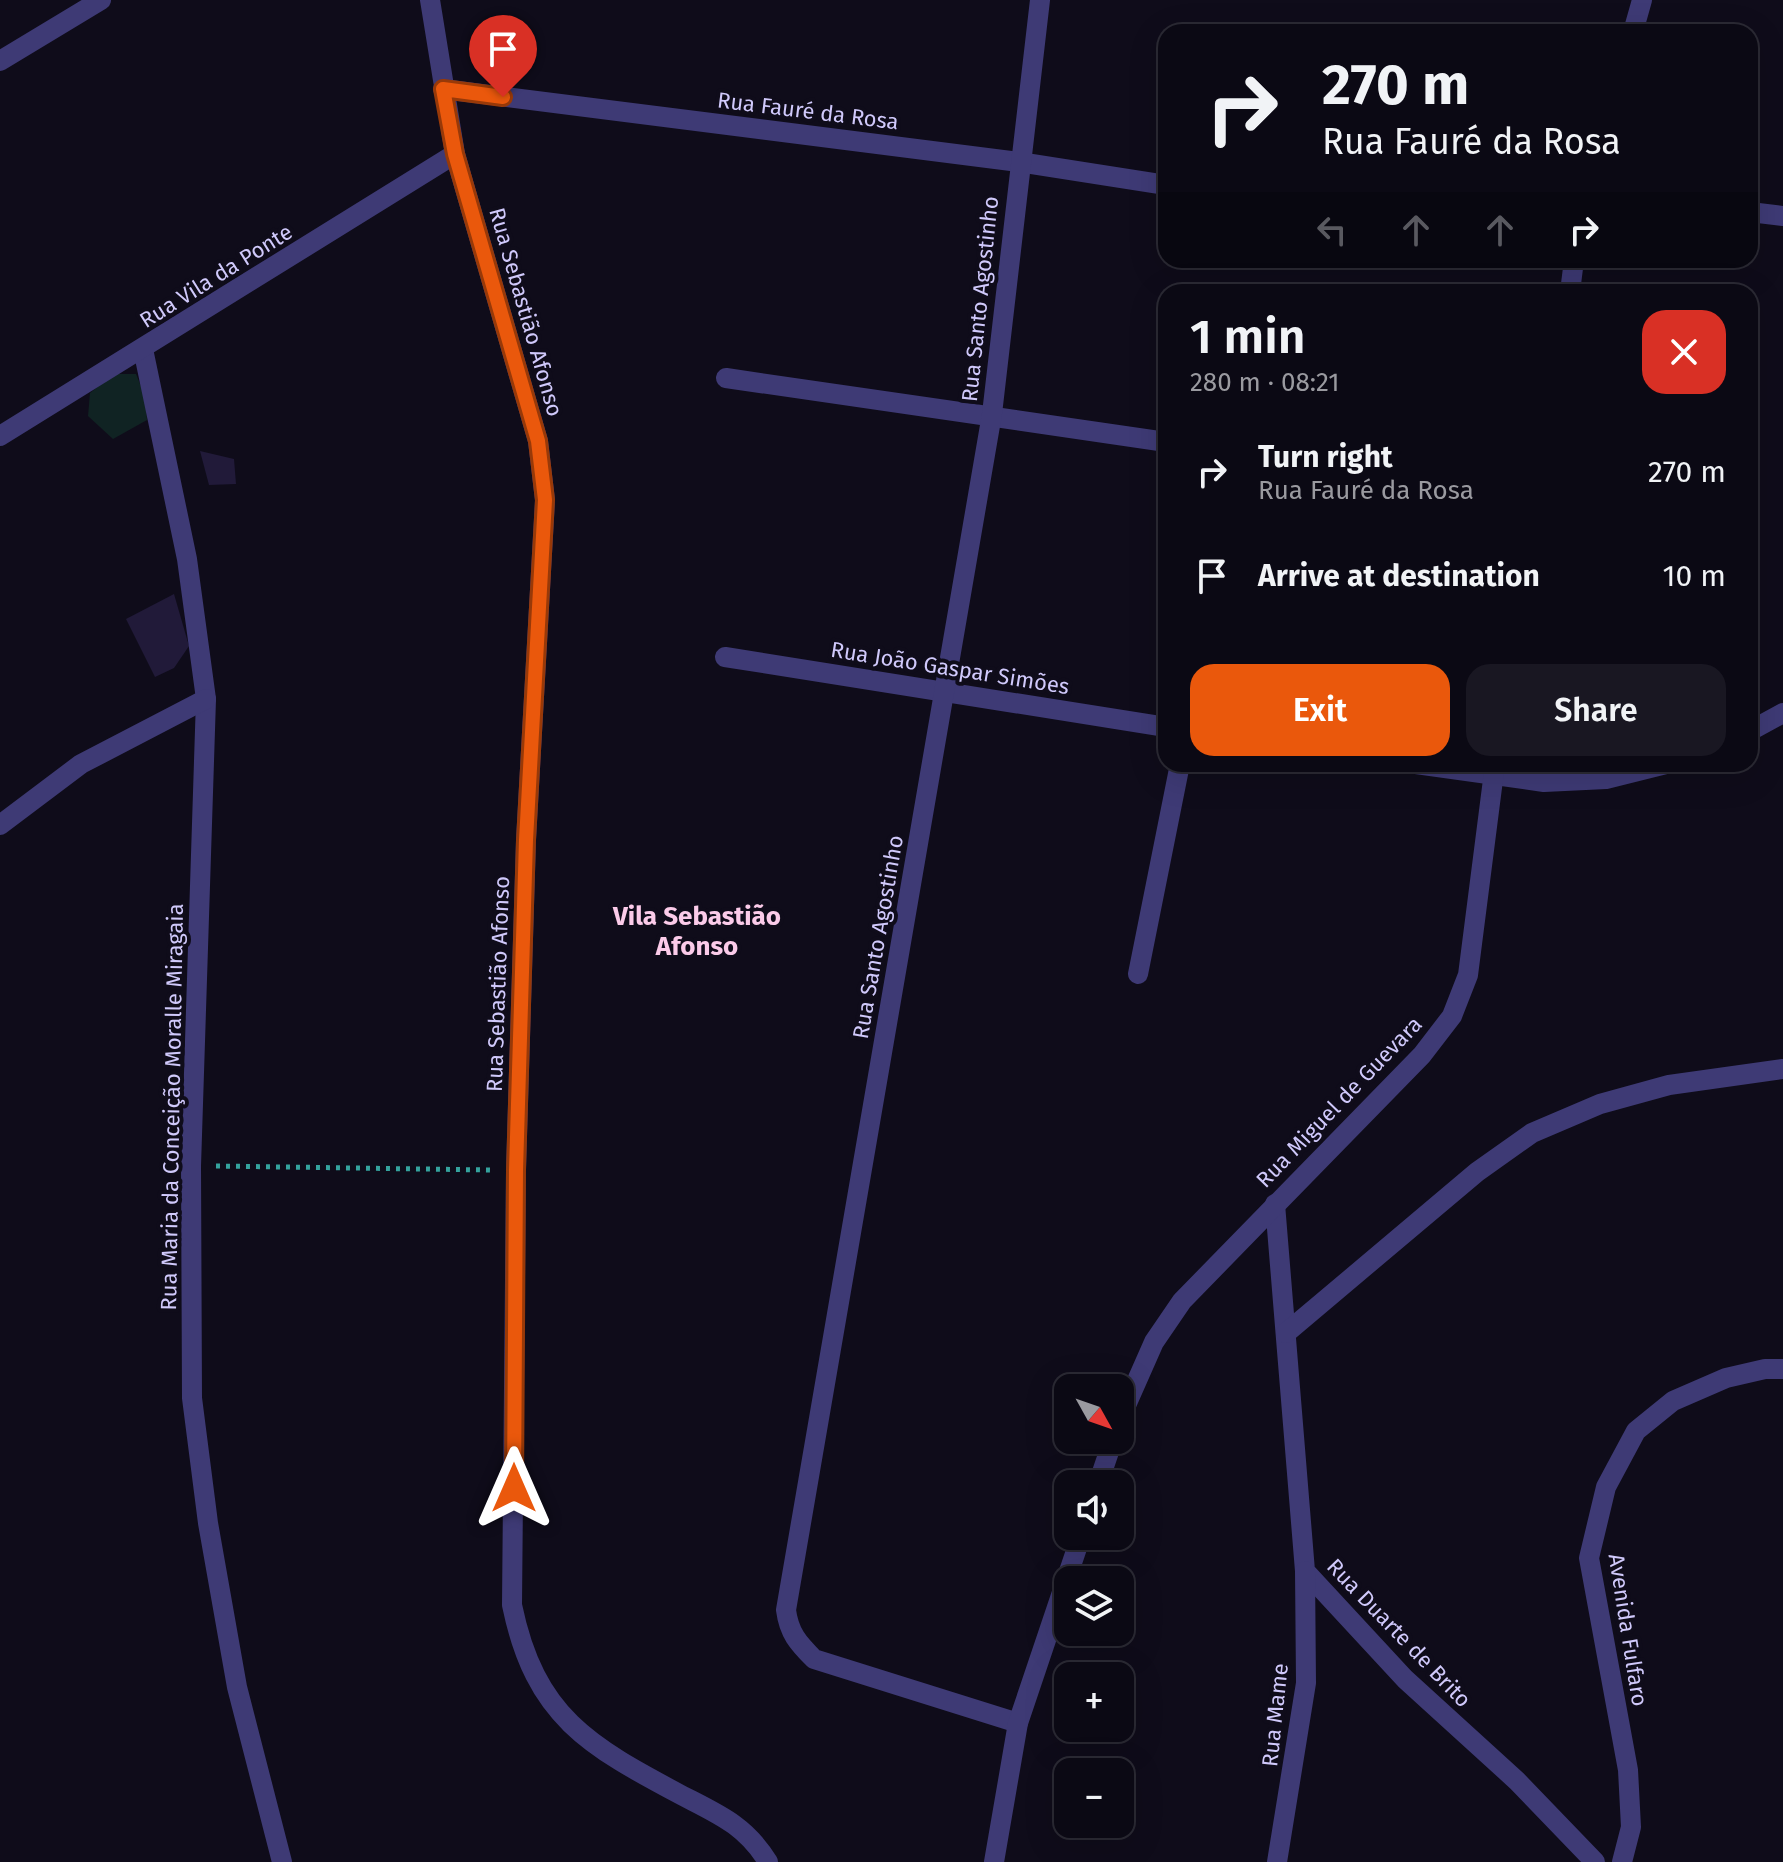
<!DOCTYPE html>
<meta charset="utf-8">
<style>
body{margin:0;font-family:"Fira Sans",sans-serif;background:#191722;color:#f1f3f6;height:100vh;display:flex;flex-direction:column;font-size:30px;white-space:nowrap}
*{box-sizing:border-box;margin:0}
p{font-size:26px;color:#9a9aa0}
.icon{flex:none;width:44px;height:44px;fill:none;stroke:currentColor;stroke-width:2;stroke-linecap:round;stroke-linejoin:round}
.map{position:relative;flex:1;overflow:hidden}
.details{position:absolute;left:1158px;top:284px;width:600px;height:488px;display:flex;flex-direction:column;background:#0b0914;border-radius:24px;box-shadow:0 8px 32px #0002,0 0 0 2px #2b2a34}
.details>*{flex:none}
.banner{position:absolute;left:1158px;top:24px;width:600px;height:244px;border-radius:24px;box-shadow:0 8px 32px #0002,0 0 0 2px #2b2a34;background:#0b0914;color:#f1f3f6;overflow:hidden}
.needle{width:52px;rotate:130deg}
.tools{position:absolute;left:1054px;top:1374px;display:grid;gap:16px}
.tools a{display:grid;place-items:center;width:80px;height:80px;border-radius:16px;background:#0b0914;box-shadow:0 8px 32px #0002,0 0 0 2px #2b2a34;font-size:40px}
.pin{position:absolute;display:grid;place-items:center;width:68px;height:68px;color:#fff;margin:-82px -34px;border-radius:50% 50% 50% 0;rotate:-45deg;box-shadow:0 0 8px #0007}
.pin .icon{rotate:45deg}
.me{position:absolute;width:88px;margin:-44px;rotate:0deg;stroke-linejoin:round;filter:drop-shadow(0 0 6px #0008)}
.turn{display:flex;align-items:center;gap:28px;height:168px;padding:0 32px;font-size:36px}
.turn .icon{width:104px;height:104px;stroke-width:2.5}
.turn b{display:block;font-size:56px;line-height:68px}
.lanes{display:flex;align-items:center;height:76px;padding:0 32px;background:#0003;justify-content:center;gap:40px;direction:ltr}
.lanes .off{opacity:.35}
.round{display:grid;place-items:center;flex:none;width:84px;height:84px;border-radius:24px;background:#191722}
.head{display:flex;align-items:center;justify-content:space-between;height:136px;padding:0 32px}
h1{font-size:48px;font-weight:600;line-height:60px}
.button{display:flex;gap:16px;margin-top:auto;padding:16px 32px}
.button a{flex:1;height:92px;border-radius:24px;background:#ea580c;color:#fff;font-size:32px;font-weight:600;line-height:92px;text-align:center}
.button a+a{background:#191722;color:#f1f3f6}
ul{padding:0;list-style:none}
li{display:flex;align-items:center;gap:24px;height:104px;padding:0 32px}
li div{flex:1}
li b{display:block;font-size:30px}
li em{font-style:normal}
.map>svg:first-child{display:block}
</style>
<div class="map">
<svg width="1783" height="1862" viewBox="0 0 1783 1862">
<rect width="100%" height="100%" fill="#0f0c1a"/>
<polygon fill="#102323" points="114,374 136,374 145,396 147,420 113,439 88,416 90,393"/>
<g fill="#211a39">
<polygon points="200,451 234,459 236,484 209,485"/>
<polygon points="174,594 189,646 174,668 155,677 126,619"/>
</g>
<g fill="none" stroke-linecap="round" stroke-linejoin="round">
<polyline stroke="#35a39e" stroke-width="5" stroke-dasharray="4 6" stroke-linecap="butt" points="216,1166 490,1170"/>
<g stroke="#3e3a75" stroke-width="20">
<path d="M430 0 455 154 538 441 545 500 526 840 516 1170 512 1605C535 1717 589 1746 683 1796 720 1815 746 1826 768 1862"/>
<polyline points="1633,32 1642,0"/>
<polyline points="0,61 101,0"/>
<polyline points="443,89 1019,162 1166,185"/>
<polyline points="1750,212 1783,216"/>
<polyline points="1570,292 1574,260"/>
<polyline points="143,349 187,559 206,699 191,1166 192,1398 208,1523 237,1687 282,1862"/>
<polyline points="726,378 1166,442"/>
<polyline points="0,436 455,154"/>
<polyline points="725,657 1166,727"/>
<polyline points="1750,731 1783,713"/>
<polyline points="1416,764 1544,782 1606,779 1666,764"/>
<polyline points="0,825 81,764 206,699"/>
<polyline points="1138,974 1180,764"/>
<polyline points="1275,1204 1305,1571 1405,1679 1517,1781 1595,1862"/>
<polyline points="1286,1333 1477,1172 1532,1133 1600,1104 1669,1085 1783,1069"/>
<polyline points="1120,1419 1154,1342 1182,1301 1422,1055 1452,1016 1468,975 1495,764"/>
<polyline points="1098,1484 1113,1440"/>
<path d="M1018 1723 814 1659C798 1643 789 1633 786 1610L992 414 1040 0"/>
<polyline points="994,1862 1018,1723 1081,1536"/>
<polyline points="1277,1862 1306,1683 1305,1571"/>
<polyline points="1622,1862 1631,1827 1628,1770 1589,1558 1606,1487 1636,1431 1673,1401 1726,1378 1765,1369 1783,1369"/>
</g>
</g>
<g fill="none" stroke-linecap="round" stroke-linejoin="round">
<defs>
<polyline id="route" points="503,97 443,89 455,154 538,441 545,500 526,840 516,1170 514,1488"/>
</defs>
<use href="#route" stroke="#983908" stroke-width="20"/>
<use href="#route" stroke="#ea580c" stroke-width="14"/>
</g>
<g text-anchor="middle" dominant-baseline="central" stroke-width="8" stroke-linejoin="round" paint-order="stroke">
<g font-size="22" fill="#d0c9fb" stroke="#0f0c1a">
<text transform="translate(808 111) rotate(7)">Rua Fauré da Rosa</text>
<text transform="translate(216 276) rotate(-32)">Rua Vila da Ponte</text>
<text transform="translate(980 299) rotate(-84)">Rua Santo Agostinho</text>
<text transform="translate(526 312) rotate(74)">Rua Sebastião Afonso</text>
<text transform="translate(950 668) rotate(9)">Rua João Gaspar Simões</text>
<text transform="translate(878 937) rotate(-80)">Rua Santo Agostinho</text>
<text transform="translate(498 984) rotate(-88)">Rua Sebastião Afonso</text>
<text transform="translate(1339 1102) rotate(-46)">Rua Miguel de Guevara</text>
<text transform="translate(172 1107) rotate(-89)">Rua Maria da Conceição Moralle Miragaia</text>
<text transform="translate(1628 1630) rotate(81)">Avenida Fulfaro</text>
<text transform="translate(1399 1633) rotate(46)">Rua Duarte de Brito</text>
<text transform="translate(1275 1715) rotate(-84)">Rua Mame</text>
</g>
<g font-size="26" font-weight="bold" fill="#fbcbe9" stroke="#0f0c1a">
<text x="697" y="916">Vila Sebastião<tspan x="697" dy="30">Afonso</tspan></text>
</g>
</g>
</svg>
<div class="tools">
<a><svg class="needle" viewBox="-14 -14 28 28"><path d="M0-13l5 13h-10z" fill="#e53935"/><path d="M0 13l5-13h-10z" fill="#9a9aa0"/></svg></a>
<a><svg class="icon" aria-label="sound" viewBox="0 0 24 24"><path d="M4 9h4l5-4v14l-5-4H4zM17 9q2 3 0 6"/></svg></a>
<a><svg class="icon" aria-label="layers" viewBox="0 0 24 24"><path d="M12 4l9 5-9 5-9-5zM3 14l9 5 9-5"/></svg></a>
<a>+</a>
<a>−</a>
</div>
<div class="pin" style="left:503px;top:97px;background:#d93025"><svg class="icon" aria-label="arrive" viewBox="0 0 24 24"><path d="M6 21V4h12l-3 4 3 4H6"/></svg></div>
<svg class="me" style="left:514px;top:1488px" viewBox="-20 -20 40 40"><path d="M0-17L14 15 0 8-14 15z" fill="#ea580c" stroke="#fff" stroke-width="4"/></svg>
<div class="banner">
<div class="turn"><svg class="icon" aria-label="right" viewBox="0 0 24 24"><path d="M7 20v-9h11M14 6l5 5-5 5"/></svg><div><b>270 m</b>Rua Fauré da Rosa</div></div>
<div class="lanes"><svg class="icon off" aria-label="left" viewBox="0 0 24 24"><path d="M17 20v-9H6M10 6l-5 5 5 5"/></svg><svg class="icon off" aria-label="ahead" viewBox="0 0 24 24"><path d="M12 20V5M6 11l6-6 6 6"/></svg><svg class="icon off" aria-label="ahead" viewBox="0 0 24 24"><path d="M12 20V5M6 11l6-6 6 6"/></svg><svg class="icon" aria-label="right" viewBox="0 0 24 24"><path d="M7 20v-9h11M14 6l5 5-5 5"/></svg></div>
</div>
<section class="details">
<div class="head"><div><h1>1 min</h1><p>280 m · 08:21</p></div><a class="round" style="background:#d93025;color:#fff"><svg class="icon" aria-label="close" viewBox="0 0 24 24"><path d="M6 6l12 12M18 6L6 18"/></svg></a></div>
<ul>
<li><svg class="icon" aria-label="right" viewBox="0 0 24 24"><path d="M7 20v-9h11M14 6l5 5-5 5"/></svg><div><b>Turn right</b><p>Rua Fauré da Rosa</p></div><em>270 m</em></li>
<li><svg class="icon" aria-label="arrive" viewBox="0 0 24 24"><path d="M6 21V4h12l-3 4 3 4H6"/></svg><div><b>Arrive at destination</b></div><em>10 m</em></li>
</ul>
<div class="button"><a>Exit</a><a>Share</a></div>
</section>
</div>
